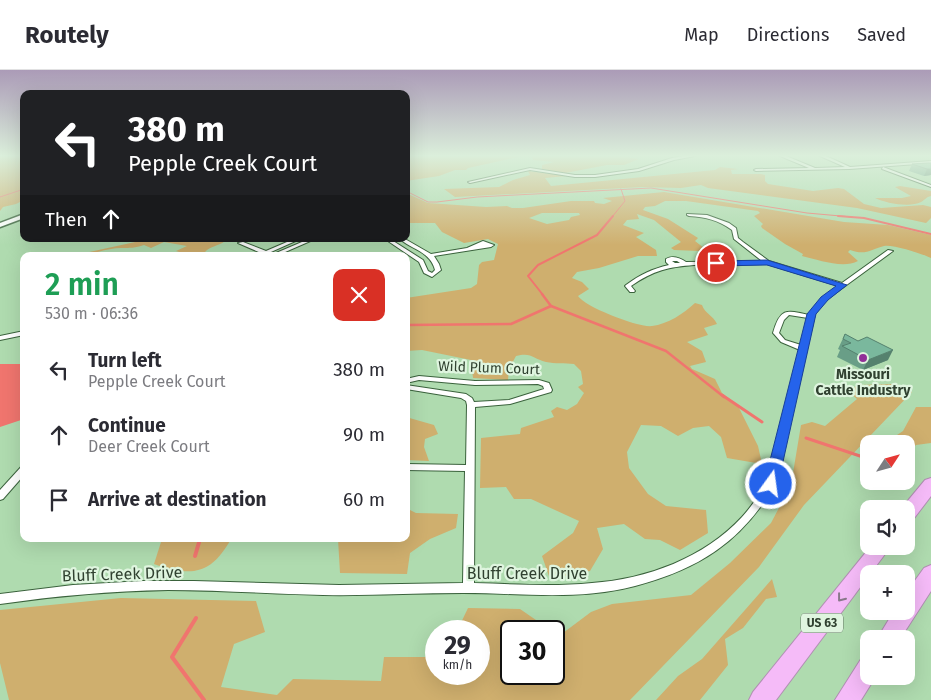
<!DOCTYPE html>
<meta charset="utf-8">
<style>
body{margin:0;font-family:"Fira Sans",sans-serif;background:#f2f2f3;color:#2b2b33;height:100vh;display:flex;flex-direction:column;font-size:19px;white-space:nowrap}
*{box-sizing:border-box;margin:0}
p{font-size:16px;color:#7c7c81}
.icon{flex:none;width:28px;height:28px;fill:none;stroke:currentColor;stroke-width:2;stroke-linecap:round;stroke-linejoin:round}
.map{position:relative;flex:1;overflow:hidden}
.side{position:absolute;left:20px;top:182px;width:390px;height:290px;display:flex;flex-direction:column;background:#fff;border-radius:10px;box-shadow:0 5px 20px #0002}
.side>*{flex:none}
.guide{position:absolute;left:20px;top:20px;width:390px;height:152px;border-radius:10px;box-shadow:0 5px 20px #0002;background:#202124;color:#fff;overflow:hidden}
.needle{width:32px;rotate:54deg}
.controls{position:absolute;left:860px;top:365px;display:grid;gap:10px}
.controls a{display:grid;place-items:center;width:55px;height:55px;border-radius:10px;background:#fff;box-shadow:0 5px 20px #0002;font-size:25px}
.speed{position:absolute;left:425px;top:550px;display:flex;gap:10px;font-size:25px;font-weight:700;text-align:center}
.speed>*{display:grid;place-content:center;width:65px;height:65px;border-radius:50%;background:#fff;box-shadow:0 5px 20px #0002;line-height:1}
.speed small{font-size:12px;font-weight:400}
.speed .limit{border:2px solid #111;border-radius:8px;background:#fff;color:#111}
.pin{position:absolute;display:grid;place-items:center;width:42px;height:42px;color:#fff;margin:-21px;border:2px solid #fff;border-radius:50%;box-shadow:0 1px 5px #0007}
.me{position:absolute;width:55px;margin:-28px;rotate:14deg;stroke-linejoin:round;filter:drop-shadow(0 0 4px #0008)}
.turn{display:flex;align-items:center;gap:18px;height:105px;padding:0 25px;font-size:22px}
.turn .icon{width:65px;height:65px;stroke-width:2.5}
.turn b{display:block;font-size:35px;line-height:42px}
.then{display:flex;align-items:center;height:48px;padding:0 25px;background:#0003;gap:10px;font-size:19px}
.round{display:grid;place-items:center;flex:none;width:52px;height:52px;border-radius:10px;background:#f2f2f3}
.summary{display:flex;align-items:center;justify-content:space-between;height:85px;padding:0 25px}
h1{font-size:30px;font-weight:600;line-height:38px;color:#1e9e55}
ul{padding:0;list-style:none}
li{display:flex;align-items:center;gap:15px;height:65px;padding:0 25px}
li div{flex:1}
li b{display:block;font-size:19px}
li em{font-style:normal}
header{display:flex;align-items:center;gap:30px;box-sizing:border-box;height:70px;padding:0 25px;background:#fff;border-bottom:1px solid #e1e1e2}
header strong{font-size:24px}
nav{display:flex;gap:28px;margin-inline-start:auto;font-size:18px}
.map>svg:first-child{display:block}
</style>
<header>
<strong>Routely</strong>
<nav><a>Map</a><a>Directions</a><a>Saved</a></nav>
</header>
<div class="map">
<svg width="931" height="630" viewBox="0 0 931 630">
<rect width="100%" height="100%" fill="#afdbaf"/>
<g fill="#cfaf6e" fill-rule="evenodd">
<polygon points="0,86 24,86 24,130 16,134 3,137 0,141"/>
<polygon points="406,86 523,86 468,98 466,100 455,100 439,106 406,111"/>
<polygon points="531,86 620,86 639,89 624,95 607,95 565,103 542,99 542,95 554,92 533,90"/>
<polygon points="720,97 738,99 731,100 732,104 761,104 765,105 765,111 768,114 813,121 838,118 844,119 864,134 881,138 923,135 931,137 931,148 926,153 857,138 708,118 701,115 681,118 642,117 455,127 444,119 499,117 513,110 530,105 528,101 567,106 545,108 551,116 715,100"/>
<path d="M900 116 931 121V126C926 127 925 130 921 132 910 138 885 133 875 128H902L911 126 895 117Z"/>
<path d="M664 122 844 152 888 155 931 165V188C923 184 892 174 884 176 871 179 866 186 850 180L848 182 858 191C843 199 819 190 802 186L803 184 785 174 762 158 761 156 763 154 754 146 760 143 758 141 686 131H665L655 136 645 137 643 140 668 149 698 168 695 171 704 178 700 181 674 180 671 178 681 172 654 150 637 144 639 149 627 150 623 155 644 163 636 167 656 180 657 186H638L599 198 577 202 572 208 582 212 589 219 578 226C585 237 639 258 652 256 668 254 683 244 695 233L702 235C705 244 713 245 717 254L704 258 708 265 687 272 702 281 706 292 690 296 692 299 715 309 722 323 738 336 758 376 762 394 727 388 721 367 709 356 693 358 678 366 661 356 641 355 627 382 629 398 648 424 666 436 706 440 708 463 680 480 660 470 645 469 624 454 597 458 603 479 590 501 550 509 542 486 573 463 579 451 531 429H514L506 417 480 418 481 368 520 364 521 358 554 347 551 341 557 337 567 340 577 334 584 323 578 317 583 314 581 301 574 294C565 293 555 294 546 292 533 289 532 282 516 286L509 299 508 310 473 308 471 290 422 280 406 281V228L471 218 477 214 479 195 482 192 494 190 498 174 488 169 464 173 442 162 435 153H406V123L428 133 486 137 507 136 512 138H523L571 131H594L595 133 604 134 612 131 603 128ZM542 143H579L580 145 571 147 569 150 547 154 529 148Z"/>
<path d="M149 169 225 171C219 176 210 176 205 182L210 186H183L189 185 176 181 187 176 164 172 151 178 144 175C135 178 130 178 121 178 104 178 88 187 71 186Z"/>
<polygon points="896,314 912,322 804,435 759,497 630,630 9,630 0,593 0,540 121,528 256,531 265,562 234,574 221,617 277,625 293,609 381,611 384,587 425,587 436,581 436,604 479,604 479,561 457,561 468,538 520,539 552,561 511,561 511,604 554,604 554,563 559,566 591,542 612,534 691,525 730,493 771,453 791,415 801,355 812,352 825,356 857,329 849,322 857,315"/>
<polygon points="916,337 931,337 931,373 916,375 911,380 906,380 906,374 887,374 888,371 903,361"/>
<polygon points="406,347 434,355 438,364 425,369 424,377 429,391 406,390"/>
<polygon points="406,438 416,443 458,444 456,458 430,469 410,483 407,504 340,503 338,469 406,469"/>
<path d="M162 469H231C211 505 191 507 154 494Z"/>
<polygon points="772,509 777,527 766,529 743,558 725,569 728,595 700,630 656,630 678,606 702,589"/>
</g>
<polygon fill="#f0756e" points="0,294 24,294 24,349 0,357"/>
<g fill="none" stroke-linecap="round" stroke-linejoin="round">
<g stroke="#f0756e" stroke-width="1">
<polyline points="406,121 428,132 437,132 477,127 651,118 807,143 852,147"/>
<polyline points="0,127 24,119"/>
<polyline points="612,147 625,131 621,119"/>
</g>
<g stroke="#f0756e" stroke-width="2">
<polyline points="838,146 864,148 931,164"/>
<polyline points="543,225 528,206 538,195 597,165 613,146"/>
</g>
<g stroke="#f0756e" stroke-width="2.5">
<polyline points="551,236 666,281 724,327"/>
<polyline points="406,255 511,254 551,236 542,224"/>
</g>
<g stroke="#f0756e" stroke-width="3">
<polyline points="722,325 762,352"/>
<polyline points="806,368 869,389"/>
</g>
<g stroke="#f0756e" stroke-width="4">
<polyline points="195,486 200,469"/>
<polyline points="196,548 172,587 204,630"/>
</g>
<defs>
<g id="minor">
<polygon points="684,86 695,86 674,90 639,101 595,107 575,107 530,100 470,113 468,112 530,98 575,105 595,105 638,99 672,88"/>
<polygon points="780,86 786,86 815,98 845,97 820,86 826,86 850,97 931,91 931,93 849,99 756,101 754,100 756,99 809,98"/>
<polygon points="883,97 931,115 931,117 882,99"/>
<path d="M687 144 707 145 729 153 736 158 738 168 743 172 769 191 842 213 888 180 893 181 826 230 815 244 776 413C742 472 699 499 635 516 579 531 520 523 463 523 416 523 370 526 323 525 271 524 220 520 168 520 111 521 55 526 0 534V524L73 515 143 511H194L339 515 463 513 465 401 406 400V394L466 395 467 335 466 331 461 328 406 319V315L466 324 472 328 474 332 509 330 544 319 543 316 538 314 475 315 419 310 406 313V309L419 306 475 311 539 310 549 313 552 320 551 322 510 334 475 337 474 513C513 514 553 517 592 513 647 509 704 488 742 447 752 436 759 425 766 413L800 280 781 272 774 264 773 263C780 239 785 239 809 245L822 228 839 216 767 194 694 195C669 197 654 200 631 216L635 221 634 222H630L625 216 626 215C641 204 652 199 669 195L666 192V189C673 185 680 188 686 192L762 191 734 169 732 160C718 150 706 147 689 146L687 145ZM672 191H677L680 193H675ZM789 245 808 248 801 275 785 270 779 263 784 250Z"/>
<polygon points="294,169 300,169 262,186 256,186 261,183 238,173 243,172 266,181"/>
<polygon points="309,169 315,169 276,186 269,186"/>
<path d="M385 169H390L423 190 428 201 432 203 435 200C430 181 412 180 400 169H405L431 184 467 178 483 171 494 175 491 177 434 186 439 194 441 200 432 207 424 203 419 192Z"/>
<polygon points="149,183 151,184 152,186 147,186 146,185"/>
<polygon points="24,261 24,265 0,270 0,266"/>
<polygon points="24,396 24,405 3,429 0,430 0,420 21,397"/>
</g>
<polygon id="secondary" points="24,144 24,148 0,157 0,153"/>
<g id="motorway">
<polygon points="931,408 931,426 912,451 906,453 906,439 901,439 925,410"/>
<polygon points="871,476 891,476 776,630 749,630 753,622"/>
<polygon points="931,495 931,521 900,569 877,569 894,541 906,541 906,523 924,498"/>
<polygon points="869,586 869,606 876,606 861,630 835,630 861,589"/>
</g>
</defs>
<use href="#minor" stroke="#3a623c" stroke-width="2"/>
<use href="#secondary" stroke="#3a623c" stroke-width="3"/>
<use href="#motorway" stroke="#b090b2" stroke-width="2"/>
<use href="#minor" fill="#fff" fill-rule="evenodd"/>
<use href="#secondary" fill="#fff" fill-rule="evenodd"/>
<use href="#motorway" fill="#f5bbf8" fill-rule="evenodd"/>
</g>
<g fill="#699e87">
<polygon points="931,93 931,105 924,106 909,101 912,94"/>
<polygon points="845,264 888,290 863,300 837,287 840,280 838,279"/>
</g>
<g fill="#55816e">
<polygon points="927,99 931,99 931,105 924,106"/>
<polygon points="893,280 888,290 863,300 868,290"/>
</g>
<g fill="#7ab89d" stroke="#55816e">
<polygon points="928,93 931,93 931,99 927,99 912,94"/>
<polygon points="845,264 858,271 867,267 893,280 868,290 842,276 851,273 843,269"/>
</g>
<defs><path id="oneway-chevron" d="M-2-3.5L2.5 0L-2 3.5" fill="none" stroke-width="1.6" stroke-linecap="round" stroke-linejoin="round" transform="scale(1.25)"/></defs>
<use stroke="#89788a" href="#oneway-chevron" transform="translate(841 528) rotate(128)"/>
<linearGradient id="sky" x2="0" y2="1"><stop stop-color="#ab9bb7"/><stop offset="0.49" stop-color="#dbefdb"/><stop offset="1" stop-color="#dbefdb" stop-opacity="0"/></linearGradient>
<rect width="931" height="175" fill="url(#sky)"/>
<polygon fill="#2563eb" stroke="#184099" points="767,190 847,215 828,230 816,244 778,414 771,419 764,414 807,244 821,227 836,216 767,195 716,196 712,193 716,191"/>
<circle fill="#913098" stroke="#dff5df" stroke-width="2" cx="863" cy="288" r="5"/>
<g text-anchor="middle" dominant-baseline="central" stroke-width="4.5" stroke-linejoin="round" paint-order="stroke">
<rect fill="#dff5df" stroke="#647764" stroke-width="1" x="801" y="543.5" width="42" height="19" rx="4"/>
<g font-size="12" font-weight="bold" fill="#304130">
<text x="822" y="553">US 63</text>
</g>
<g font-size="14" fill="#304130" stroke="#dff5df">
<text transform="translate(489 298) rotate(2)">Wild Plum Court</text>
</g>
<g font-size="14" font-weight="bold" fill="#304130" stroke="#dff5df">
<text x="863" y="304">Missouri<tspan x="863" dy="16">Cattle Industry</tspan></text>
</g>
<g font-size="16" fill="#304130" stroke="#dff5df">
<text x="527" y="503">Bluff Creek Drive</text>
<text transform="translate(122 504) rotate(-2)">Bluff Creek Drive</text>
</g>
</g>
</svg>
<div class="controls">
<a><svg class="needle" viewBox="-14 -14 28 28"><path d="M0-13l5 13h-10z" fill="#e53935"/><path d="M0 13l5-13h-10z" fill="#7c7c81"/></svg></a>
<a><svg class="icon" aria-label="sound" viewBox="0 0 24 24"><path d="M4 9h4l5-4v14l-5-4H4zM17 9q2 3 0 6"/></svg></a>
<a>+</a>
<a>−</a>
</div>
<div class="speed"><div>29<small>km/h</small></div><div class="limit">30</div></div>
<div class="pin" style="left:716px;top:193px;background:#d93025"><svg class="icon" aria-label="arrive" viewBox="0 0 24 24"><path d="M6 21V4h12l-3 4 3 4H6"/></svg></div>
<svg class="me" style="left:771px;top:414px" viewBox="-20 -20 40 40"><circle r="17" fill="#2563eb" stroke="#fff" stroke-width="3"/><path d="M0-11L8 9 0 5-8 9z" fill="#fff"/></svg>
<div class="guide">
<div class="turn"><svg class="icon" aria-label="left" viewBox="0 0 24 24"><path d="M17 20v-9H6M10 6l-5 5 5 5"/></svg><div><b>380 m</b>Pepple Creek Court</div></div>
<div class="then">Then<svg class="icon" aria-label="ahead" viewBox="0 0 24 24"><path d="M12 20V5M6 11l6-6 6 6"/></svg></div>
</div>
<section class="side">
<div class="summary"><div><h1>2 min</h1><p>530 m · 06:36</p></div><a class="round" style="background:#d93025;color:#fff"><svg class="icon" aria-label="close" viewBox="0 0 24 24"><path d="M6 6l12 12M18 6L6 18"/></svg></a></div>
<ul>
<li><svg class="icon" aria-label="left" viewBox="0 0 24 24"><path d="M17 20v-9H6M10 6l-5 5 5 5"/></svg><div><b>Turn left</b><p>Pepple Creek Court</p></div><em>380 m</em></li>
<li><svg class="icon" aria-label="ahead" viewBox="0 0 24 24"><path d="M12 20V5M6 11l6-6 6 6"/></svg><div><b>Continue</b><p>Deer Creek Court</p></div><em>90 m</em></li>
<li><svg class="icon" aria-label="arrive" viewBox="0 0 24 24"><path d="M6 21V4h12l-3 4 3 4H6"/></svg><div><b>Arrive at destination</b></div><em>60 m</em></li>
</ul>
</section>
</div>
